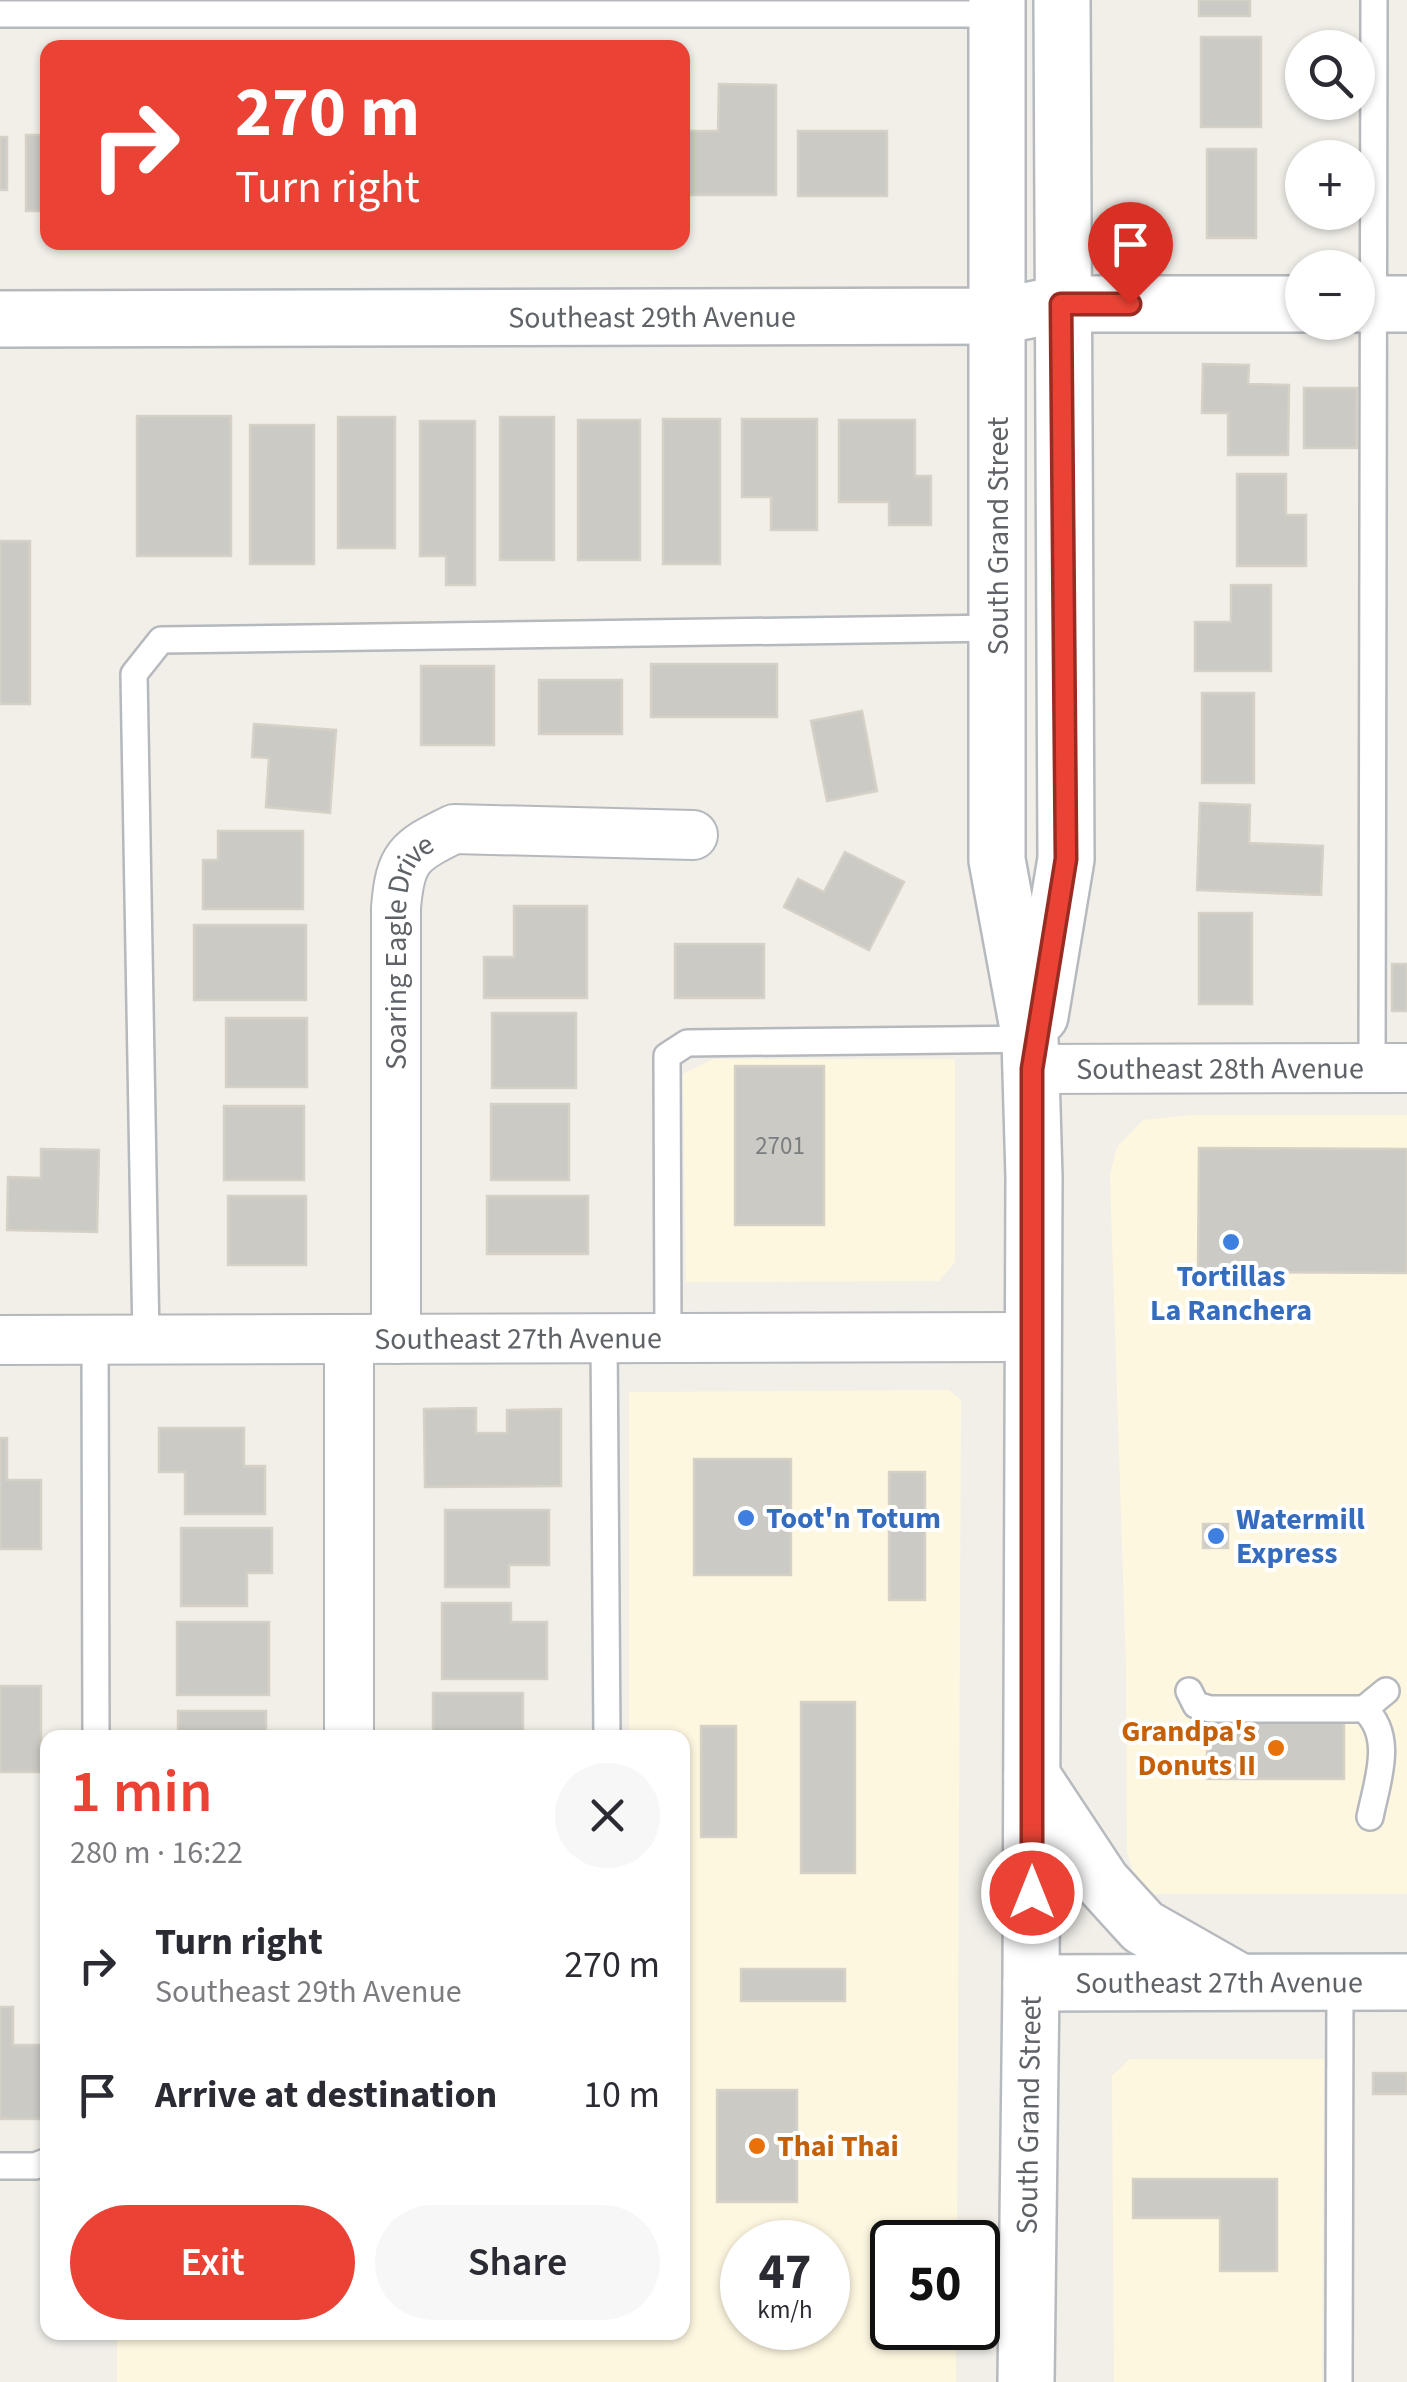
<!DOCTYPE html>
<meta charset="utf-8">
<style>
body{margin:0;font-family:"Source Sans 3",sans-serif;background:#f7f7f7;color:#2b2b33;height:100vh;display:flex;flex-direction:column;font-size:38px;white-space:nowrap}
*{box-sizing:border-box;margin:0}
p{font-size:32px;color:#7c7c81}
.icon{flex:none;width:55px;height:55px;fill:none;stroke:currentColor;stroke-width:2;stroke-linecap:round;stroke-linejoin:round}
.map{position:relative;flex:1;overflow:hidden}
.panel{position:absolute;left:40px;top:1730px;width:650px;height:610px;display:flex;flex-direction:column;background:#fff;border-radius:20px;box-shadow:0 2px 8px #0004}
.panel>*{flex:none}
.banner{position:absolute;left:40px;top:40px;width:650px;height:210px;border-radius:20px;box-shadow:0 2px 8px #0004;background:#ea4335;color:#fff;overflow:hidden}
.controls{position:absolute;left:1285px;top:30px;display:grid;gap:20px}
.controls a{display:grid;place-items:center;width:90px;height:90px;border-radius:50%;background:#fff;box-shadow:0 2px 8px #0004;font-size:50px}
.speed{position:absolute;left:720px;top:2220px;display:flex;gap:20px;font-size:50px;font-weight:700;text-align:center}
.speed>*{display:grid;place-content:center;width:130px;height:130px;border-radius:50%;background:#fff;box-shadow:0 2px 8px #0004;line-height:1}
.speed small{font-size:25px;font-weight:400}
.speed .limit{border:5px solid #111;border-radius:15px;background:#fff;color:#111}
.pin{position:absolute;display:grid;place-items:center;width:85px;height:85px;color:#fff;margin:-102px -42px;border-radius:50% 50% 50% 0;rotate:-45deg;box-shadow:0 0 10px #0007}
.pin .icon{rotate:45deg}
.me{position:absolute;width:110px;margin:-55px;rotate:0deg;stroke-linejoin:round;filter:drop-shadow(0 0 8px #0008)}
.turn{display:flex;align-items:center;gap:35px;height:210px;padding:0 30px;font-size:45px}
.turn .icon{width:130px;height:130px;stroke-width:2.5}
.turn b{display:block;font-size:70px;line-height:85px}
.round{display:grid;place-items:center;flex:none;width:105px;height:105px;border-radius:52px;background:#f7f7f7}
.headline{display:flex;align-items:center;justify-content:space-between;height:170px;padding:0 30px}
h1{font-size:60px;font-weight:600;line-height:75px;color:#ea4335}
.primary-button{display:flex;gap:20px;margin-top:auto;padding:20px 30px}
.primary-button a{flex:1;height:115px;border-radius:60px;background:#ea4335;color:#fff;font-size:40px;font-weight:600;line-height:115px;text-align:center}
.primary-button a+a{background:#f7f7f7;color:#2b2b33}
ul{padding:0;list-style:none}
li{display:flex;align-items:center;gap:30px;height:130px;padding:0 30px}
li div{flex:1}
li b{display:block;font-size:38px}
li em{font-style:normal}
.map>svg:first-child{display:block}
</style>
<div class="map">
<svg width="1407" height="2382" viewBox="0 0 1407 2382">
<rect width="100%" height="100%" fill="#f1efe8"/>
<g fill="#fef7e0" fill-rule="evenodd">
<polygon points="713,1059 955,1059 955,1262 939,1281 686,1282 683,1074"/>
<polygon points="1193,1115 1407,1115 1407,1894 1154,1894 1143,1886 1133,1872 1127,1852 1126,1666 1110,1176 1117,1147 1143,1120"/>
<path d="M949 1390 961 1400 957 2242H892V2328H956V2382H117V2333L682 2332V1738L629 1737V1392ZM742 2242H828V2328H742Z"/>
<polygon points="1130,2059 1324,2059 1322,2382 1114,2382 1112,2076"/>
</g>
<g fill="#cccac5" stroke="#d6d1c6" stroke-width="2.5">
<rect x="1199" y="0" width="51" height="16"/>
<rect x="1201" y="37" width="60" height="90"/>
<polygon points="719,84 776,85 776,195 682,195 682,131 718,131"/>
<rect x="798" y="131" width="89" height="65"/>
<rect x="26" y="135" width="22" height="76"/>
<rect x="0" y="137" width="7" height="53"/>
<rect x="1207" y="149" width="49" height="89"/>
<polygon points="1203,364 1249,365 1248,384 1289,385 1288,455 1228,455 1228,413 1202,413"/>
<rect x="1304" y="388" width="53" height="60"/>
<rect x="137" y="416" width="94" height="140"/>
<rect x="338" y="417" width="57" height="131"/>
<rect x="500" y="417" width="54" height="143"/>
<rect x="663" y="419" width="57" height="145"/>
<polygon points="742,419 817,419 817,530 771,530 771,497 742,497"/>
<rect x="578" y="420" width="62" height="140"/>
<polygon points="839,420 915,420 915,476 931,476 931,525 889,525 889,502 839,502"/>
<polygon points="420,421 475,421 475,585 446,585 446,556 420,556"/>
<rect x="250" y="425" width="64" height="139"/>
<polygon points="1237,474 1286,474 1286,515 1306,515 1306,566 1237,566"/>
<rect x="0" y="541" width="30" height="163"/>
<polygon points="1231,585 1271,585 1271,671 1195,671 1195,622 1231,622"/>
<rect x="651" y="664" width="126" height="53"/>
<rect x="421" y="666" width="73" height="79"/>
<rect x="539" y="680" width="83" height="54"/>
<rect x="1202" y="693" width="52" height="90"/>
<polygon points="862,711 877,791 827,801 811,721"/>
<polygon points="254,724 336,730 330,813 266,807 269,758 252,757"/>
<polygon points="1200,803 1250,805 1249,843 1323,846 1321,895 1197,890"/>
<polygon points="218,831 303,831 303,909 203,909 203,860 218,860"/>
<polygon points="845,852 904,882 869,950 784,907 798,879 824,892"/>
<polygon points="514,906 587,906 587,998 484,998 484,957 514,957"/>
<rect x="1199" y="913" width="53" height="91"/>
<rect x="194" y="925" width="112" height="75"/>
<rect x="675" y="944" width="89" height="54"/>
<rect x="1392" y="964" width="15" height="47"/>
<rect x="492" y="1013" width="84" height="75"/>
<rect x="226" y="1018" width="81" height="69"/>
<rect x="735" y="1066" width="89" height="159"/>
<rect x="491" y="1104" width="78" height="76"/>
<rect x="224" y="1106" width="80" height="74"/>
<polygon points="1199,1148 1407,1149 1407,1273 1198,1272"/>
<polygon points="41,1149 99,1150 97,1232 7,1230 8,1177 41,1178"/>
<rect x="228" y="1196" width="78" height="69"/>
<rect x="487" y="1196" width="101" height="58"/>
<polygon points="476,1408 476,1433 507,1433 507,1410 561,1409 561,1486 425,1487 424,1409"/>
<polygon points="159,1428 244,1428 244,1466 265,1466 265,1514 185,1514 185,1472 159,1472"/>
<polygon points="0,1438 7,1438 7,1480 41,1480 41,1549 0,1549"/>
<rect x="694" y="1459" width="97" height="116"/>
<rect x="889" y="1472" width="36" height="128"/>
<polygon points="445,1510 549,1510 549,1565 509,1565 509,1587 445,1587"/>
<rect x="1203" y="1524" width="25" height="24"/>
<polygon points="181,1528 272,1528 272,1573 247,1573 247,1606 181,1606"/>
<polygon points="442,1603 511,1603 511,1622 547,1622 547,1679 442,1679"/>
<rect x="177" y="1622" width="92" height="73"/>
<rect x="0" y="1686" width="41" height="86"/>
<rect x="433" y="1693" width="90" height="45"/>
<rect x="801" y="1702" width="54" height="171"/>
<rect x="178" y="1711" width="88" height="27"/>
<rect x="1207" y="1715" width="137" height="64"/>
<rect x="701" y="1726" width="35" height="111"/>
<rect x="741" y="1969" width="104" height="32"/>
<polygon points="0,2007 13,2007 13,2045 42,2045 42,2119 0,2119"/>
<rect x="1373" y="2073" width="34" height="21"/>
<rect x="717" y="2090" width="80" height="112"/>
<polygon points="1133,2179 1277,2179 1277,2271 1220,2271 1220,2218 1133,2218"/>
</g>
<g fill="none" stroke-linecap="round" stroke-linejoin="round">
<defs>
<g id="service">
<polyline points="0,14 997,14"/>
<polyline points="1372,1068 1374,0"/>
<polyline points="604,1338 607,1738"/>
<polyline points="668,1338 667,1056 687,1043 1030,1039"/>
<polyline points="95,1339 96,1738"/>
<polyline points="146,1339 134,674 161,640 998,628"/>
<path d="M1189 1691 1196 1705 1210 1709H1364C1395 1736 1377 1782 1370 1817"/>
<polyline points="1364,1709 1386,1691"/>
<polyline points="0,2166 35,2166 48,2161"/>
<polyline points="1339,2382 1340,1982"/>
</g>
<g id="minor">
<path id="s1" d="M1032 1069 1407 1068"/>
<polyline points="349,1339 349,1738"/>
<path id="s2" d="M396 1339V908C400 857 409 851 454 829L693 835"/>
<path id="s3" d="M0 1340 1034 1337"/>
</g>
<g id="tertiary">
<polyline points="1358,304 1407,304"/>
<path id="s4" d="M0 319 999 316 1061 304H1302"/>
</g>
<g id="secondary">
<polyline points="997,0 997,860 1030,1039 1034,1177 1031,1983 1026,2382"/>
<polyline points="1040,1016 1066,859 1062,0"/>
<polyline points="1032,1776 1102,1882 1143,1927 1238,1981"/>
<path id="s5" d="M1031 1983 1407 1982"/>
</g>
</defs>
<use href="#service" stroke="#b5b8bc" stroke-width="30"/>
<use href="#minor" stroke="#b5b8bc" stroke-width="52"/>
<use href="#tertiary" stroke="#b5b8bc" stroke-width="60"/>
<use href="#secondary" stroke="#b6babf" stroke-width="60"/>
<use href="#service" stroke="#fff" stroke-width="25"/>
<use href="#minor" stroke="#fff" stroke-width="48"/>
<use href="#tertiary" stroke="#fff" stroke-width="55"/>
<use href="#secondary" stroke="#fff" stroke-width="55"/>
</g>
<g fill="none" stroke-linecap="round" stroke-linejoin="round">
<defs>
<polyline id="route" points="1032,1893 1032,1069 1066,859 1061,304 1130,304"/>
</defs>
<use href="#route" stroke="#982c22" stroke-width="25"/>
<use href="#route" stroke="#ea4335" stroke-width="18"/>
</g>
<g fill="#3f7fe0" stroke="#fff" stroke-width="4">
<circle cx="1231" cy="1242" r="10"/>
<circle cx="746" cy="1518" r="10"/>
<circle cx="1216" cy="1536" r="10"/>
</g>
<g fill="#e8710a" stroke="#fff" stroke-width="4">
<circle cx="1276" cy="1748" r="10"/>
<circle cx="757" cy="2146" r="10"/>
</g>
<g text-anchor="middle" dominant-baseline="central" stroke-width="8" stroke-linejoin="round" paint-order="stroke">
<g font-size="25" fill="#7a7d7f">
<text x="780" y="1146">2701</text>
</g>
<g font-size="30" fill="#5f6368" stroke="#fff">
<text stroke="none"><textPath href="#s4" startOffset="652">Southeast 29th Avenue</textPath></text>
<text transform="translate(998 536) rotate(-90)">South Grand Street</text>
<text stroke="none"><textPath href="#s2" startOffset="390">Soaring Eagle Drive</textPath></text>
<text stroke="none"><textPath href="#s1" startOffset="188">Southeast 28th Avenue</textPath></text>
<text stroke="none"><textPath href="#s3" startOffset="518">Southeast 27th Avenue</textPath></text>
<text stroke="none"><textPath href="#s5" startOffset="188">Southeast 27th Avenue</textPath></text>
<text transform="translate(1029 2115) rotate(-89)">South Grand Street</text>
</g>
<g font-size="30" font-weight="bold" fill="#366cbe" stroke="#fff" text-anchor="start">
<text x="1231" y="1276" text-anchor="middle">Tortillas<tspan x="1231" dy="34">La Ranchera</tspan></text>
<text x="766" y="1518">Toot'n Totum</text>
<text x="1236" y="1519">Watermill<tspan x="1236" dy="34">Express</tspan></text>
</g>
<g font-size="30" font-weight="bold" fill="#c56008" stroke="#fff" text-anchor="end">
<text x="1256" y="1731">Grandpa's<tspan x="1256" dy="34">Donuts II</tspan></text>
<text x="777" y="2146" text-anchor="start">Thai Thai</text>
</g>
</g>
</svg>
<div class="controls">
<a><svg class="icon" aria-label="search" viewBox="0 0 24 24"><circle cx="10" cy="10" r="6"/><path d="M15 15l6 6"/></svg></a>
<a>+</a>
<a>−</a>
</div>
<div class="speed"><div>47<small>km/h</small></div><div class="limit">50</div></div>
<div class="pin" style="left:1130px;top:304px;background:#d93025"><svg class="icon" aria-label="arrive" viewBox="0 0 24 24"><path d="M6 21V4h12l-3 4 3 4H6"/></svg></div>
<svg class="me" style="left:1032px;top:1893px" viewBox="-20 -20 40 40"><circle r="17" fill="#ea4335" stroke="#fff" stroke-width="3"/><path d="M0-11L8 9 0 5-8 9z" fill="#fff"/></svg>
<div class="banner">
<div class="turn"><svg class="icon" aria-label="right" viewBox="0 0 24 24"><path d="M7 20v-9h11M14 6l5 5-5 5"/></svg><div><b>270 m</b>Turn right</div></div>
</div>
<section class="panel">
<div class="headline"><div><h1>1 min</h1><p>280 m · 16:22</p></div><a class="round"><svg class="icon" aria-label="close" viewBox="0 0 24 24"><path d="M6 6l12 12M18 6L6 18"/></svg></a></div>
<ul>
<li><svg class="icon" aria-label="right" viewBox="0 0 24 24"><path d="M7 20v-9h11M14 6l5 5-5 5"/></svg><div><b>Turn right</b><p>Southeast 29th Avenue</p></div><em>270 m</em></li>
<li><svg class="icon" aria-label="arrive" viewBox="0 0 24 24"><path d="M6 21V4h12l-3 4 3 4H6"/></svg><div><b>Arrive at destination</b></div><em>10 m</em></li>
</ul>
<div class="primary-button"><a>Exit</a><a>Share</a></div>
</section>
</div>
